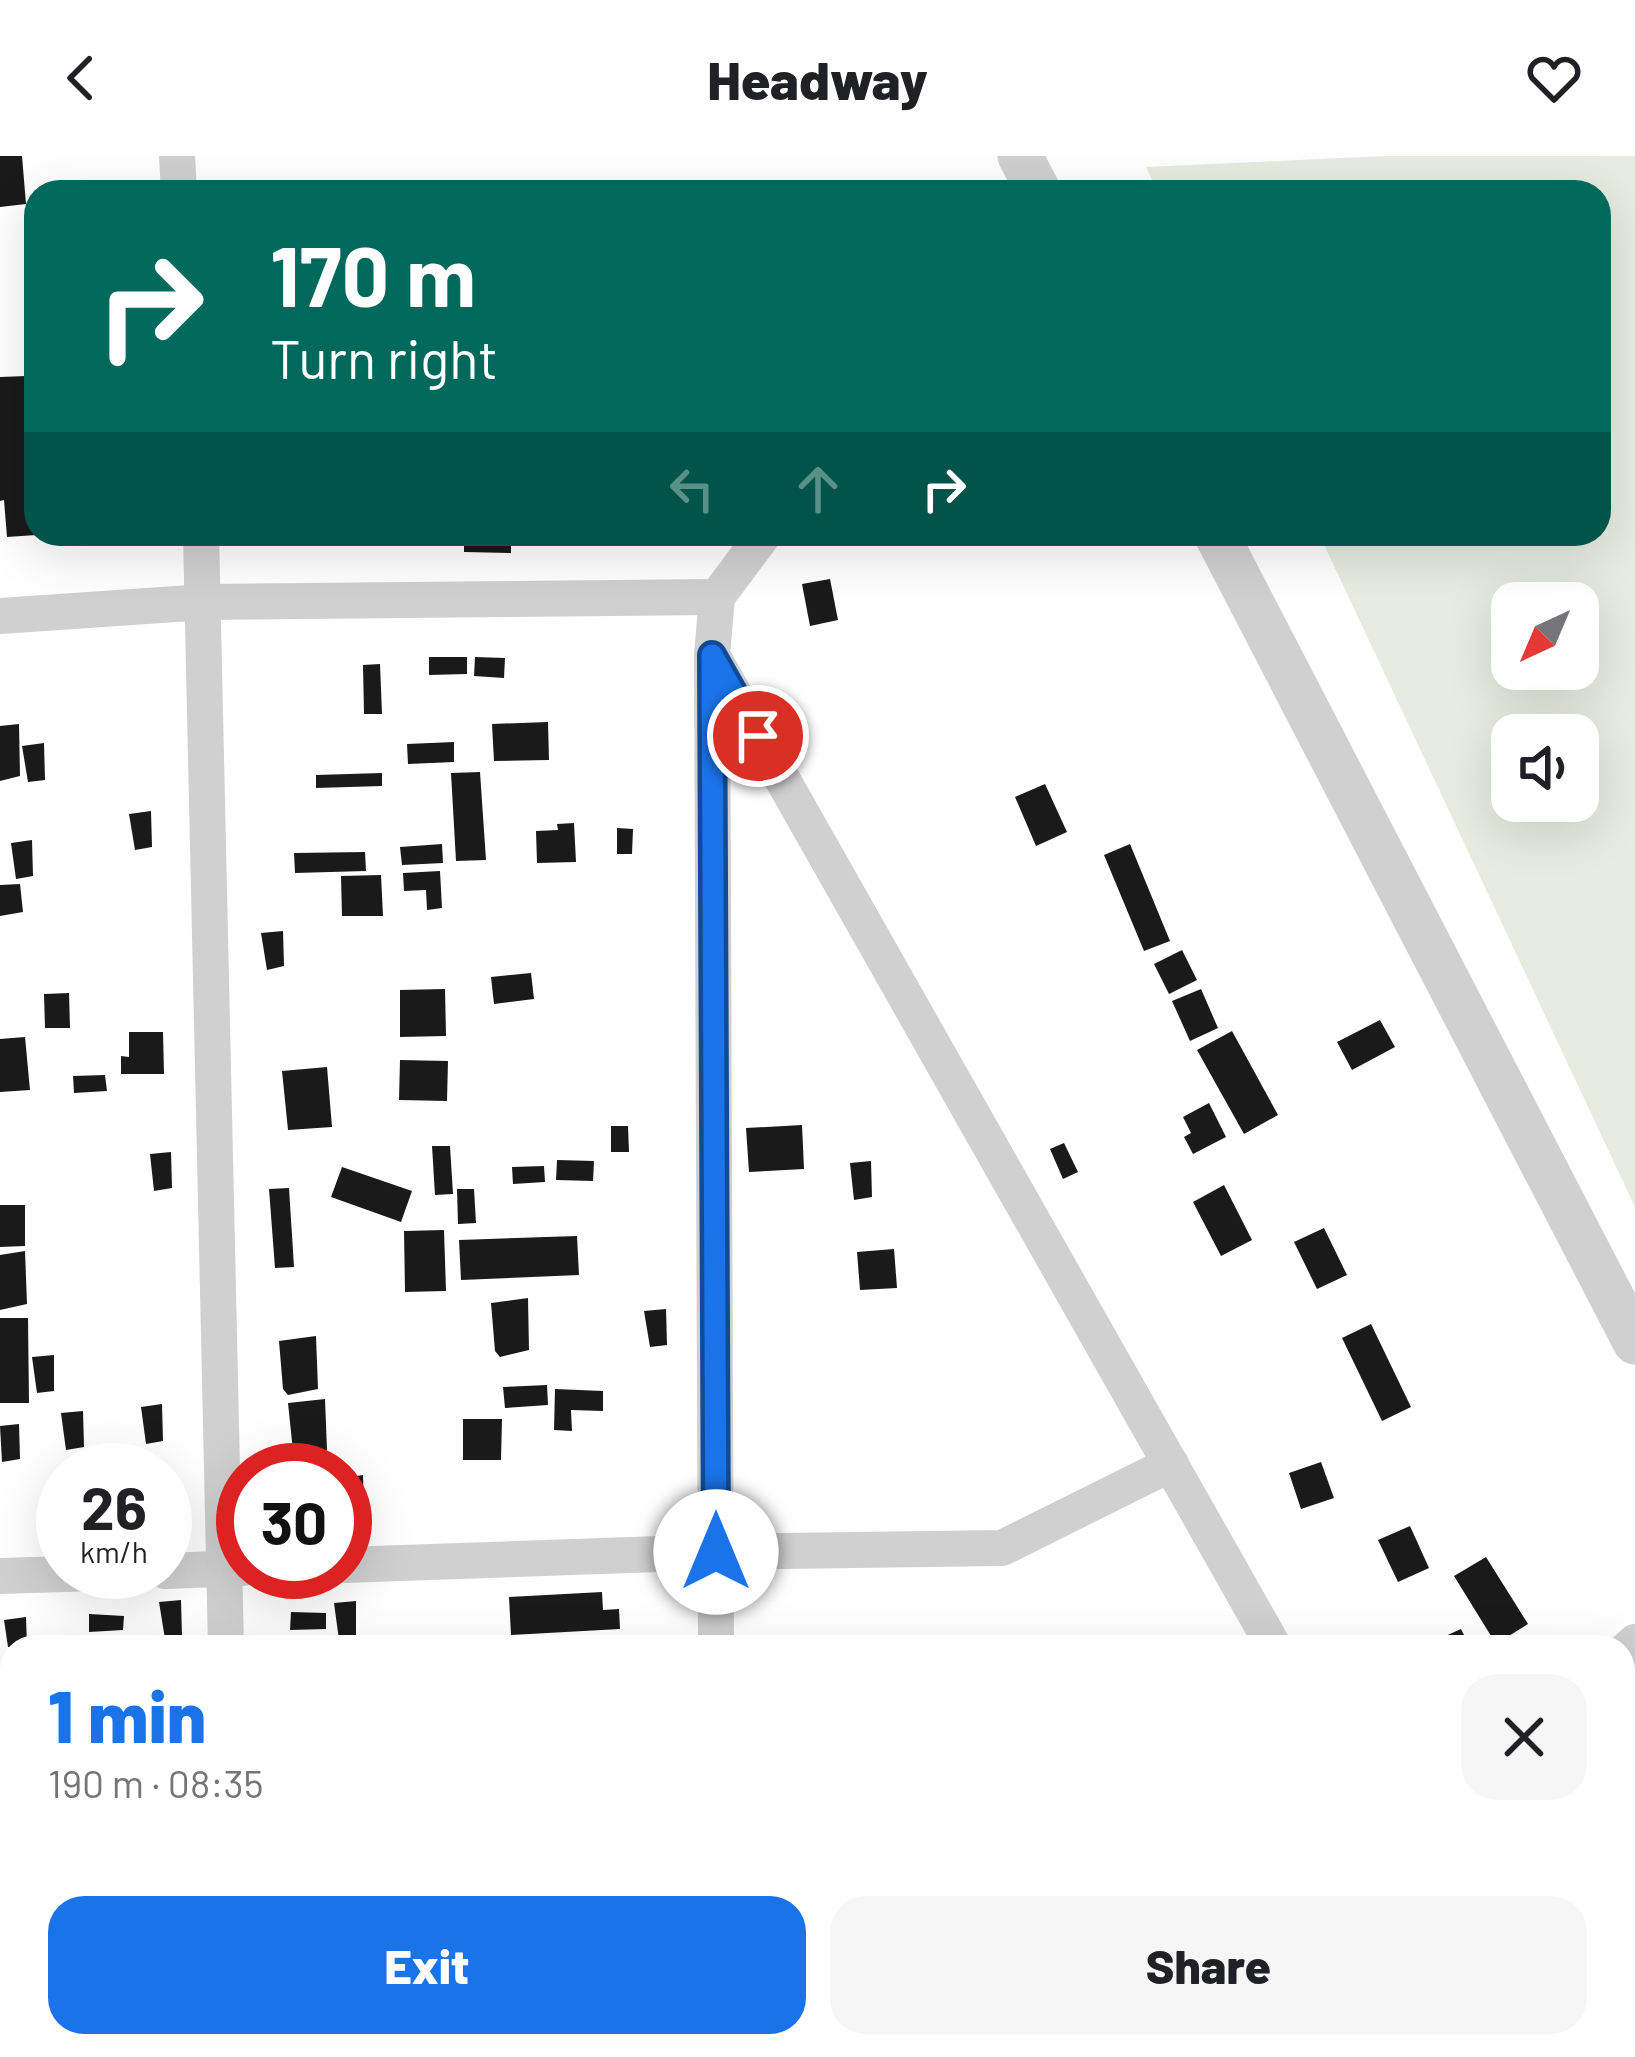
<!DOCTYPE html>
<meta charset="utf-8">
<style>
body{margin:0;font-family:Barlow,sans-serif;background:#f6f6f6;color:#202124;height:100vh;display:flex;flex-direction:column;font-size:45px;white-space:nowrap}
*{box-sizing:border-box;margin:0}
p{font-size:39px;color:#757577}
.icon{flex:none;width:66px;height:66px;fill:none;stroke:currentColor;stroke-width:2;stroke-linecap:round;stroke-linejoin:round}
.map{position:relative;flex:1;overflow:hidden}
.details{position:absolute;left:0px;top:1479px;width:1635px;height:423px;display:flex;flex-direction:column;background:#fff;border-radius:36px 36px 0 0;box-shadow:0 12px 48px #0002}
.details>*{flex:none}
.top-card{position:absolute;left:24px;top:24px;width:1587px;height:366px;border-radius:36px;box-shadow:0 12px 48px #0002;background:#00695c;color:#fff;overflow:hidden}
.needle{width:78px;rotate:224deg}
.tools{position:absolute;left:1491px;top:426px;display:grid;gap:24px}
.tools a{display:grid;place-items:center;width:108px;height:108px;border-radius:24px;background:#fff;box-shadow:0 12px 48px #0002;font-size:60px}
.speed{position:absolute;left:36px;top:1287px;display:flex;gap:24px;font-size:60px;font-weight:700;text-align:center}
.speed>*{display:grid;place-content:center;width:156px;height:156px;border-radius:50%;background:#fff;box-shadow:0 12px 48px #0002;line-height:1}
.speed small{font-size:30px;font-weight:400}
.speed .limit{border:18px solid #d22;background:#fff;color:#111}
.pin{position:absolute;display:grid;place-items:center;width:102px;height:102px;color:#fff;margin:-51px;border:6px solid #fff;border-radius:50%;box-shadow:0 3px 12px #0007}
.me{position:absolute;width:132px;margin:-66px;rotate:0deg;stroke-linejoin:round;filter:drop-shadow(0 0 9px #0008)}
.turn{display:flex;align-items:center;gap:42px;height:252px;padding:0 48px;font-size:54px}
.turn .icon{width:156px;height:156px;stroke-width:2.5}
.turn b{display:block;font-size:84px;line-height:102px}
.lanes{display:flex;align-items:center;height:114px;padding:0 48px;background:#0003;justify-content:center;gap:60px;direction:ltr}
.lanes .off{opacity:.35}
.round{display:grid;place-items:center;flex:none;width:126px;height:126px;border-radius:36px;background:#f6f6f6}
.summary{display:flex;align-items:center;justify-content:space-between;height:204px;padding:0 48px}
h1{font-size:72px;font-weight:800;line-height:90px;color:#1a73e8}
.primary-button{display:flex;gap:24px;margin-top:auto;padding:24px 48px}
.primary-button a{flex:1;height:138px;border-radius:36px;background:#1a73e8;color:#fff;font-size:48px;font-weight:800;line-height:138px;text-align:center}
.primary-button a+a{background:#f6f6f6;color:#202124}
header{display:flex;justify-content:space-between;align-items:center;height:156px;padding:0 48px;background:#fff;font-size:54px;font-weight:800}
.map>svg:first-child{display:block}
</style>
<header><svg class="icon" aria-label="back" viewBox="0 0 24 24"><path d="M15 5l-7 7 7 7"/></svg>Headway<svg class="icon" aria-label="heart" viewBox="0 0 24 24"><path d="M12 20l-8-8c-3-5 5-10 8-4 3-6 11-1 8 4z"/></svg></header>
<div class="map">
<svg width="1635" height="1901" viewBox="0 0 1635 1901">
<rect width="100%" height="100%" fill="#fff"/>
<path fill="#e6ecdf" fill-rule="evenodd" d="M1386 0H1635V1051L1319 378H1599V36H1158L1146 11ZM1512 447H1578V513H1512ZM1512 579H1578V645H1512Z"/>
<g fill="#1a1a1a">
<polygon points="0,0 22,0 26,48 0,51"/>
<polygon points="26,220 36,379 7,381 4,344 0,345 0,221"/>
<polygon points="464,378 511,378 511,397 464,396"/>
<polygon points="830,423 838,464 810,470 802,428"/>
<polygon points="429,501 467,501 467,518 429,519"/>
<polygon points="475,501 505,502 504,522 474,520"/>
<polygon points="380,508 382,558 364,558 363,509"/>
<polygon points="548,566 549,604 494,605 492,568"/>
<polygon points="19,568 20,620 0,625 0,570"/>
<polygon points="454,586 454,606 408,608 407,588"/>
<polygon points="44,587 45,624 28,626 22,590"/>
<polygon points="480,616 486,704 456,705 451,617"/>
<polygon points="382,617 382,630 316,632 316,619"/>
<polygon points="1045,628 1067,676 1036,690 1015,641"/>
<polygon points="151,655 152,691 135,694 129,658"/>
<polygon points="574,667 576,706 537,707 536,675 558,674 557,668"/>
<polygon points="617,672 633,673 632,698 617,698"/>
<polygon points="32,684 33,720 16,723 11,687"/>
<polygon points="442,688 443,707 402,709 400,691"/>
<polygon points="1130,688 1170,785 1144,795 1104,699"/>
<polygon points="365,696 366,715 295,717 294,697"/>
<polygon points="440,715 442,752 427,754 426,734 404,735 403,717"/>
<polygon points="381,719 383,760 342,760 341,720"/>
<polygon points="20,728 23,756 0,760 0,729"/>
<polygon points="283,775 284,810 267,814 261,777"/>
<polygon points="1182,794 1197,824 1169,838 1154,808"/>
<polygon points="531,817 534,843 494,848 491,821"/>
<polygon points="445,833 446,880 400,881 400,834"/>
<polygon points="1201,833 1218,872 1190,885 1172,845"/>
<polygon points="69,837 70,872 45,872 44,838"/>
<polygon points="1380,864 1395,891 1352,914 1337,886"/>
<polygon points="1232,875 1278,959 1244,978 1197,894"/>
<polygon points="129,876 163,876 164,918 121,918 121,900 129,901"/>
<polygon points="25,881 30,934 0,936 0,883"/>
<polygon points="400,904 448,905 447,945 399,944"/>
<polygon points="327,911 332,971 288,974 282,915"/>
<polygon points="105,919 107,935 74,937 73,920"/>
<polygon points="1209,947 1226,981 1193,998 1184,981 1191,977 1183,961"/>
<polygon points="802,969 804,1013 749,1016 746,972"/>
<polygon points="611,970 628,970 629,996 611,996"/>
<polygon points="1064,987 1078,1016 1063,1023 1050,993"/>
<polygon points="432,990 450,990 453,1038 435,1039"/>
<polygon points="171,996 172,1032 154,1035 150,998"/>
<polygon points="557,1004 594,1005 593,1025 556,1024"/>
<polygon points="871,1005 872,1041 854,1044 850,1007"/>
<polygon points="544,1010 545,1026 513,1028 512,1011"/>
<polygon points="342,1011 412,1035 401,1066 331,1041"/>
<polygon points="1224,1029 1252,1084 1221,1100 1193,1046"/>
<polygon points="289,1032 294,1111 275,1112 269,1033"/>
<polygon points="457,1033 474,1033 476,1067 458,1068"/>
<polygon points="0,1049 25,1049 25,1090 0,1091"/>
<polygon points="1324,1072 1347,1119 1317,1133 1294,1086"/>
<polygon points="444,1074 446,1135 405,1136 404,1075"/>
<polygon points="577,1080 579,1119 461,1124 459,1084"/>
<polygon points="894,1093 897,1132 860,1134 857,1096"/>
<polygon points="25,1095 27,1148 0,1154 0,1099"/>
<polygon points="528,1142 529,1194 500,1201 495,1195 491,1147"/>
<polygon points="666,1153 667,1189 650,1191 644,1155"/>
<polygon points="0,1162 28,1162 29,1247 0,1247"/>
<polygon points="1371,1168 1411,1251 1382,1265 1342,1182"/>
<polygon points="316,1180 318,1233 288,1239 283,1233 279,1185"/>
<polygon points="54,1199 54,1235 37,1237 32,1201"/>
<polygon points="547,1229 548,1249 505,1252 503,1231"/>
<polygon points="555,1233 603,1235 603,1255 571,1254 572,1275 554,1274"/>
<polygon points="325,1243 327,1294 298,1301 293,1295 288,1247"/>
<polygon points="162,1248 163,1285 146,1288 141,1251"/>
<polygon points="83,1255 84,1291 66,1294 61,1257"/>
<polygon points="463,1263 502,1263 501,1304 463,1304"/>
<polygon points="19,1268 20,1303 2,1306 0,1270"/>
<polygon points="1321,1306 1334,1342 1301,1353 1289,1317"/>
<polygon points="363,1319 364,1356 346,1358 345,1322"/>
<polygon points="1410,1370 1429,1412 1398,1426 1378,1384"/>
<polygon points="1486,1401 1528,1468 1496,1488 1454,1420"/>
<polygon points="602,1436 603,1454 619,1453 620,1473 511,1479 509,1441"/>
<polygon points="181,1444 182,1480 165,1483 159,1446"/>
<polygon points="356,1445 356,1481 339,1484 334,1447"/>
<polygon points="291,1456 326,1457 326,1473 290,1474"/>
<polygon points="89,1458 124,1460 123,1474 89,1476"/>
<polygon points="26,1461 27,1491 8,1491 4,1464"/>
<polygon points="1461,1473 1470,1491 1421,1491"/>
<polygon points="1635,1617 1635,1686 1623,1698 1623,1629"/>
<polygon points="12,1673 12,1764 8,1765 4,1674"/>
<rect x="359" y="1890" width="41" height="11"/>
</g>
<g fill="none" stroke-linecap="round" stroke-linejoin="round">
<g stroke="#d0d0d0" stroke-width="36">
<polyline points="177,0 179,36"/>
<polyline points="201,378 226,1491"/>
<polyline points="0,460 205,446 717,441"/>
<polyline points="712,499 1274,1491"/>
<polyline points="345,1409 716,1396 1002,1392 1171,1308"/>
<polyline points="165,1415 243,1412"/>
<polyline points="0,1420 128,1416"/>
<polyline points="716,1491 712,499 717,441 764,378"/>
<polyline points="1623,1497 1635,1486"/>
<polyline points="234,1890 234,1901"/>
<polyline points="718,1890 718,1901"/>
<polyline points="1552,1890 1562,1901"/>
<polyline points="1191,1901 1203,1890"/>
</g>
<g stroke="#d0d0d0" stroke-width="45">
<polyline points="1020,0 1039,36"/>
<polyline points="1216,378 1635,1186"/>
</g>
</g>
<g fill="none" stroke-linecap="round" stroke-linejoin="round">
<defs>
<polyline id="route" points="716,1396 712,499 758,580"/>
</defs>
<use href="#route" stroke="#114b97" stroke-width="30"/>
<use href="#route" stroke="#1a73e8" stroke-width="21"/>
</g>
</svg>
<div class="tools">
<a><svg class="needle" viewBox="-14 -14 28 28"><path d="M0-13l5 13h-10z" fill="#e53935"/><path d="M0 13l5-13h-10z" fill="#757577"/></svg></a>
<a><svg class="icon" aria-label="sound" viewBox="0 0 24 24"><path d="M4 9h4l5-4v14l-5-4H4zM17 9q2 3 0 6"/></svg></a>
</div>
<div class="speed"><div>26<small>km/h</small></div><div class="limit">30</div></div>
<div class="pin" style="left:758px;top:580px;background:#d93025"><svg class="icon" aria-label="arrive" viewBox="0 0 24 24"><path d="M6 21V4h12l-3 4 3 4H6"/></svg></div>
<svg class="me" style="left:716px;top:1396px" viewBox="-20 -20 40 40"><circle r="19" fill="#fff"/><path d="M0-13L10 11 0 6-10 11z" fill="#1a73e8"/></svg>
<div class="top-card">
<div class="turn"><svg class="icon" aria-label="right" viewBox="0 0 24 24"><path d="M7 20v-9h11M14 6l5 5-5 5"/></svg><div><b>170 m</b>Turn right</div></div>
<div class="lanes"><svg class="icon off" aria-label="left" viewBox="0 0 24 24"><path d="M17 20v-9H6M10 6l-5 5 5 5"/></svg><svg class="icon off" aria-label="ahead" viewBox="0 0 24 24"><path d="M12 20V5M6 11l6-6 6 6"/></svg><svg class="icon" aria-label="right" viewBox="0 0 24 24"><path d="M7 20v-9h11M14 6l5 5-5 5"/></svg></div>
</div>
<section class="details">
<div class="summary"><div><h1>1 min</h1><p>190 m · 08:35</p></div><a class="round"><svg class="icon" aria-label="close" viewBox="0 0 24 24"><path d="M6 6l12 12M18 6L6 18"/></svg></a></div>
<div class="primary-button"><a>Exit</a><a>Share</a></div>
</section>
</div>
